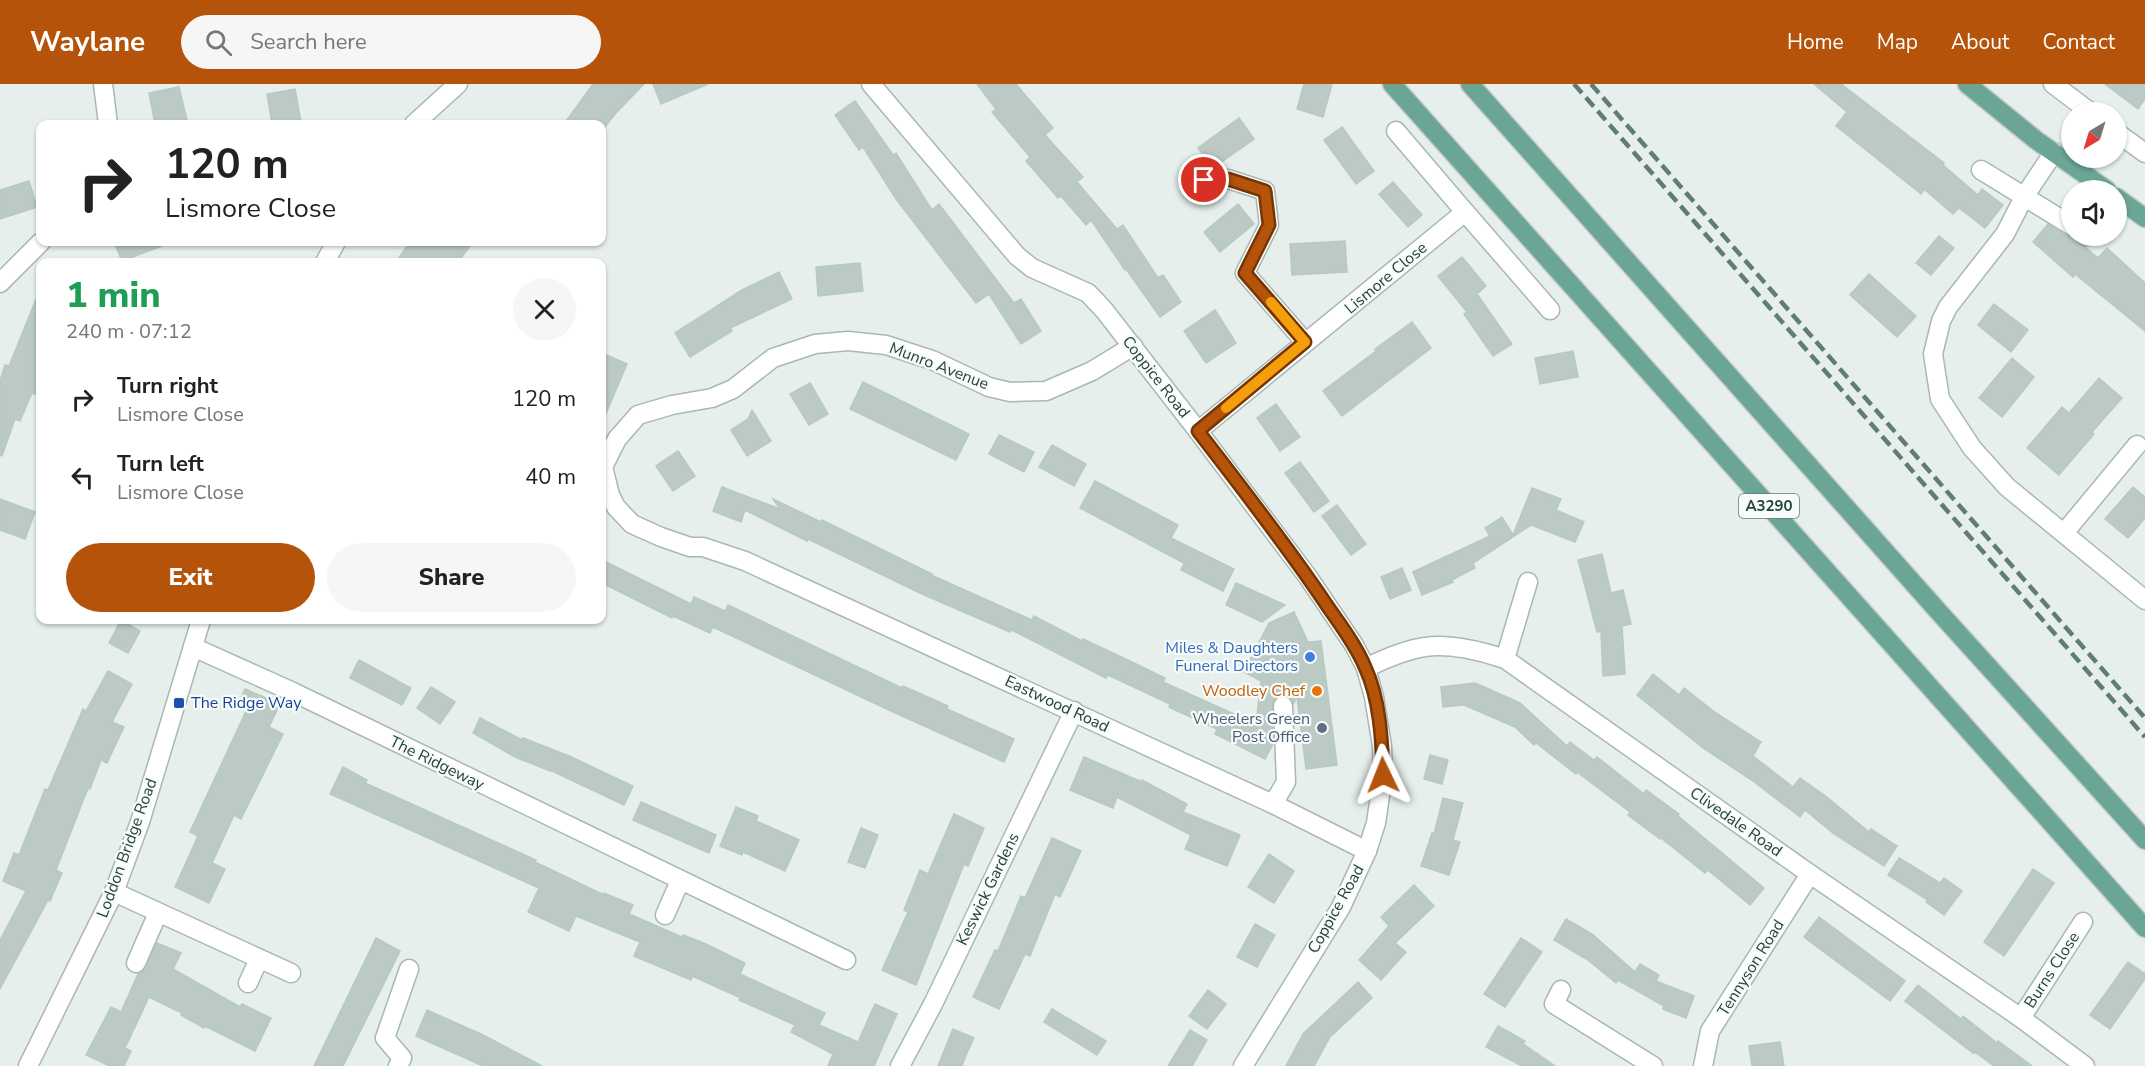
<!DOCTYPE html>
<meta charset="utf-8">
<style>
body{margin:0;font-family:"Nunito Sans",sans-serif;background:#f6f6f6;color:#222;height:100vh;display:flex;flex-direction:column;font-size:22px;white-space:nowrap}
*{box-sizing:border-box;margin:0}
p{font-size:20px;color:#767676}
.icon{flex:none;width:33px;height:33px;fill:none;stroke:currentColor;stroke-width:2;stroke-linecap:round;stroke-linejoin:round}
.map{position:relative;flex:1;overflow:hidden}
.drawer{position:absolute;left:36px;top:174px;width:570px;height:366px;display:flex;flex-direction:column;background:#fff;border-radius:12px;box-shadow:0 2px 4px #0004}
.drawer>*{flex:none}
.hud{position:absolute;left:36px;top:36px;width:570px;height:126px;border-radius:12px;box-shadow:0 2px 4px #0004;background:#fff;color:#222;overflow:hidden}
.needle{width:39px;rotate:218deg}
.buttons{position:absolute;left:2061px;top:18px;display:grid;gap:12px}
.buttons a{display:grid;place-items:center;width:66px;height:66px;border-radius:50%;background:#fff;box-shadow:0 2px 4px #0004;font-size:30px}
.pin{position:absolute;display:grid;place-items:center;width:51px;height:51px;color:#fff;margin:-26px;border:3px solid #fff;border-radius:50%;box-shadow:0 2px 6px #0007}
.me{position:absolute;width:66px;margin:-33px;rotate:358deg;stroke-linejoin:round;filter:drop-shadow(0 0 4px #0008)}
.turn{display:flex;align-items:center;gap:21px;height:126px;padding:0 30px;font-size:27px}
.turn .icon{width:78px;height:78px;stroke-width:2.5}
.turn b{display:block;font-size:42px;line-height:51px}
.round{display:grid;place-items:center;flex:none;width:63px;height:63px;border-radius:32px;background:#f6f6f6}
.overview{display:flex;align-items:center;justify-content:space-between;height:102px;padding:0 30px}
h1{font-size:36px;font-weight:800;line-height:45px;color:#1e9e55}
.button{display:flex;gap:12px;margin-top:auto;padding:12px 30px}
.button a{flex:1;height:69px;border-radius:36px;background:#b45309;color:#fff;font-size:24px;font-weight:800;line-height:69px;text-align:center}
.button a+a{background:#f6f6f6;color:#222}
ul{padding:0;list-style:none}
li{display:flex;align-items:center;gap:18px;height:78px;padding:0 30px}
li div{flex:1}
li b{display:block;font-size:22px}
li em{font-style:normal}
header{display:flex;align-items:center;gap:36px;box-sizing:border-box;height:84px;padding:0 30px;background:#b45309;color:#fff}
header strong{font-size:28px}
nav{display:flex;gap:33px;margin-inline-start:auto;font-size:21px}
.search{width:420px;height:54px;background:#f6f6f6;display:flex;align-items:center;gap:15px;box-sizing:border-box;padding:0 21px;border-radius:33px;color:#767676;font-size:22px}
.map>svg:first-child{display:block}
</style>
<header>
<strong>Waylane</strong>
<div class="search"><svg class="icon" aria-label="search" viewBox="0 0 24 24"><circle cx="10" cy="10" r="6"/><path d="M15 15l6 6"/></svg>Search here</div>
<nav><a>Home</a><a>Map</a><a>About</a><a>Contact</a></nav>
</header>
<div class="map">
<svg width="2145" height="982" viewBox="0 0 2145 982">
<rect width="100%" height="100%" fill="#e6efeb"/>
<g fill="#bbcac4" stroke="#b8c9c2" stroke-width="1.5">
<polygon points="593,0 644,0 615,30 602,47 602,40 564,40"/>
<polygon points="653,0 708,0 661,20"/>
<polygon points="977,0 1016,0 1053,44 1045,51 1083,93 1077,98 1117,145 1123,141 1158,194 1163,191 1181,218 1160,233 1126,185 1125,186 1091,136 1086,141 1061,112 1058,114 1026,77 1030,73 992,28 996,25"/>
<polygon points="1304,0 1332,0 1323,33 1297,25"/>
<polygon points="1814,0 1841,0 1944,79 1943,81 1978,111 1982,105 2003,121 1985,144 1959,124 1953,130 1924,105 1921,110 1836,42 1847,28"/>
<polygon points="2105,0 2145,0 2145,15 2138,25"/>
<polygon points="179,3 188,40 155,40 149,9"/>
<polygon points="295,5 301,38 272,40 267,10"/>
<polygon points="855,17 893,71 896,69 932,126 939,120 1014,219 1021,215 1041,247 1021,260 989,210 976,219 896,115 863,63 859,66 835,31"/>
<polygon points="1239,34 1254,55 1213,84 1198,64"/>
<polygon points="1342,43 1374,87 1356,100 1324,56"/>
<polygon points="29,97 37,123 0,135 0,106"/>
<polygon points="1393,98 1422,131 1408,143 1379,110"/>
<polygon points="1238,120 1254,140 1220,168 1204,148"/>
<polygon points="2048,140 2066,152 2073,153 2080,161 2085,163 2098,174 2107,164 2145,199 2145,247 2075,190 2073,193 2033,158"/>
<polygon points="1939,152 1954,164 1931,191 1916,179"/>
<polygon points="1345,157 1347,188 1292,191 1290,160"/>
<polygon points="114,158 170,158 170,159 122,177"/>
<polygon points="410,158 473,158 458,178 396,178"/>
<polygon points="1462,173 1486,202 1477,210 1512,260 1493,272 1464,230 1467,228 1438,192"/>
<polygon points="860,179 863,207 818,212 816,183"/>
<polygon points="779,188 792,215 730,244 732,247 690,273 675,249 742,206"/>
<polygon points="1869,190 1916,232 1897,253 1850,211"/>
<polygon points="39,208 40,312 32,309 20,337 15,335 2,372 0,371 0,297 5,281 9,282"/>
<polygon points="1994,220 2028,246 2011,268 1978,241"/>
<polygon points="1215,226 1236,259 1206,279 1184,247"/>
<polygon points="1412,238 1431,264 1342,332 1323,307 1376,267 1375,265"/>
<polygon points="1573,267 1578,293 1540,300 1535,274"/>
<polygon points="602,269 627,280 602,339"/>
<polygon points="2012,274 2034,293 2002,333 1979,314"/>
<polygon points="2099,294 2122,314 2092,348 2094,350 2059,391 2027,364 2062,323 2069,329"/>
<polygon points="863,298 969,350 956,376 850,325"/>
<polygon points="810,299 828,330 809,341 790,310"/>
<polygon points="1276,320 1300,353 1280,367 1257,334"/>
<polygon points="752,326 771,357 747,372 731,346 748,335"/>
<polygon points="999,351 1034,368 1024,388 989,370"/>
<polygon points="1052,361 1086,380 1074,402 1039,383"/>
<polygon points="678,367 695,392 673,407 656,382"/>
<polygon points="1300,378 1329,417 1314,428 1285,389"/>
<polygon points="1095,397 1178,441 1171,454 1234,485 1223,507 1181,486 1184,479 1080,424"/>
<polygon points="722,403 780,425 773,415 821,438 822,436 932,490 931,491 1032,536 1034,532 1082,557 1083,555 1132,578 1165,594 1163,598 1256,640 1261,597 1244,588 1269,539 1294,528 1308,558 1321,557 1337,681 1306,685 1297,613 1294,619 1289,612 1283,611 1277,613 1273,617 1273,660 1265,675 1215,650 1217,645 1169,623 1170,620 1108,591 1106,594 1012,546 1010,548 922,510 808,455 807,457 745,426 741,438 713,427"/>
<polygon points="2133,403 2145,413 2145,434 2128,454 2105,435"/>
<polygon points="1532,404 1561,415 1556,426 1584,438 1575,458 1531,441 1473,479 1475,484 1452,496 1453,498 1422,511 1413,488 1490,452 1485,444 1502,433 1513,451"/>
<polygon points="0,415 35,428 25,455 0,446"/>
<polygon points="1337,421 1366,460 1351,471 1322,432"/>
<polygon points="1602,470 1611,509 1623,506 1631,540 1622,542 1625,590 1603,592 1601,547 1597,548 1578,476"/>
<polygon points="602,476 691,520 694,513 725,527 728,521 902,604 903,602 948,622 947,625 1014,655 1004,678 891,627 713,543 710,549 673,532 672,534 602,499"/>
<polygon points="1402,484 1411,506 1390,515 1381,493"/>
<polygon points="1236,499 1285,521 1262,538 1226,521"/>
<polygon points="121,536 140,547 128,569 109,559"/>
<polygon points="359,576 411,604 402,621 350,594"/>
<polygon points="108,587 132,600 112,638 124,643 107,679 101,676 90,705 88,704 56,786 62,789 50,817 48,816 0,905 0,856 26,807 3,797 14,769 19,771 45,705 48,706 83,625 86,627"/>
<polygon points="1653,590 1679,611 1684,604 1716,629 1761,658 1753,672 1793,703 1800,694 1827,713 1869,748 1871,745 1897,762 1884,782 1834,750 1805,726 1800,733 1753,697 1703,664 1637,611"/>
<polygon points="1475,599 1520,619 1567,662 1570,658 1594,676 1597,673 1644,710 1646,706 1679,730 1678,732 1764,804 1750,821 1708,786 1705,789 1661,754 1660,755 1628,731 1630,728 1577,688 1576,690 1536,659 1534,661 1515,643 1464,621 1443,623 1441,603"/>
<polygon points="431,603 455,618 440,640 417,624"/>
<polygon points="245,605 280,620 269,643 283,650 241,735 234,731 212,779 225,785 209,819 175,803 198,752 190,748 247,625 238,621"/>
<polygon points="480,634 522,656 523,654 569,672 633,702 624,721 550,686 550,687 515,673 473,649"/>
<polygon points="1430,671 1448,676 1442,700 1424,695"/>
<polygon points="1084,673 1142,698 1142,696 1187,720 1183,728 1240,751 1227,782 1185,765 1191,751 1117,713 1113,724 1070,706"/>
<polygon points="343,683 367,696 365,699 536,776 535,778 604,811 604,809 633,821 629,830 682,853 683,851 706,860 745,879 740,890 825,929 819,941 858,958 875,920 897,930 874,982 828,982 833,970 791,948 795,941 739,916 741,914 692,892 691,896 634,872 640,858 576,832 569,847 528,828 539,804 330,710"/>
<polygon points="1443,714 1463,719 1453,756 1460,758 1449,791 1421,782 1432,749 1434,750"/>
<polygon points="641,718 716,751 709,769 633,736"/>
<polygon points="736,723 758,732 756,737 799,756 785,787 743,768 742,771 720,762"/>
<polygon points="954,730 984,744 968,782 964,780 916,901 882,886 908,828 904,826 920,786 928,790"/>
<polygon points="861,744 878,751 865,784 848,778"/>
<polygon points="1052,754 1081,767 1060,813 1055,810 1030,872 1025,870 999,925 973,913 995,866 998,867 1021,812 1025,814"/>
<polygon points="1269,770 1294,787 1274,819 1248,803"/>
<polygon points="1899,774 1940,799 1944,794 1962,807 1944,831 1926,818 1928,816 1888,791"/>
<polygon points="2033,785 2054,799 2004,872 1984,858"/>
<polygon points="1414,801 1434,822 1395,859 1406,868 1381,896 1359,876 1389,842 1381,833"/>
<polygon points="1819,833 1905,897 1890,917 1804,853"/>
<polygon points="1566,835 1592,850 1635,888 1640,880 1659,891 1656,897 1694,912 1686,934 1663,925 1664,922 1618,896 1616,899 1588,876 1554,856"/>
<polygon points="1255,840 1275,851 1257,883 1237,873"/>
<polygon points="376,854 400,867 343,982 314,982"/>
<polygon points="1521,854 1542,868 1505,923 1484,910"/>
<polygon points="157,859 181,869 173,885 240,923 242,920 271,934 255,967 205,942 204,944 181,931 182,929 149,913 125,964 131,967 124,982 110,982 86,971 111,923 121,928 138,890 146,884"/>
<polygon points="2128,878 2145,890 2145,895 2110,945 2090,931"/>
<polygon points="1358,898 1372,914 1330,953 1314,982 1286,982 1303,950"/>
<polygon points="1918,901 1961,935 1963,932 1997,959 1998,957 2032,982 1994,982 1976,969 1973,969 1905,917"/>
<polygon points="1208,906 1226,920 1207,945 1189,932"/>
<polygon points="1052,925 1106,957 1097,971 1044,938"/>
<polygon points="427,926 483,951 542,982 483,982 416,952"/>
<polygon points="1498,942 1525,957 1523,960 1555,982 1522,982 1486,963"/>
<polygon points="953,945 974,954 966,971 962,982 938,982"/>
<polygon points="1190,946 1207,956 1192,982 1168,982"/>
<polygon points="1780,958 1784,982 1752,982 1749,962"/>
</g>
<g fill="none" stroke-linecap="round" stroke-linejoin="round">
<defs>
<g id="minor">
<polyline points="103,0 108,40"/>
<polyline points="871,0 1017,172 1032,184 1088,209 1104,226 1198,347 1308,493 1354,561 1366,584 1374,613 1382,662 1383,691 1376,739 1367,767 1341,823 1243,982"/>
<polyline points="2053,0 2090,28"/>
<polyline points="414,40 458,0"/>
<polyline points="2116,48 2145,69"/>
<polyline points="2054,68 2024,113 2005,150 1948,223 1941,237 1933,270 1940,315 1972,364 2007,403 2145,516"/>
<polyline points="1981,86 2072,142"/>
<polyline points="1204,96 1228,95 1265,107 1269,141 1245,189 1305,258"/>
<polyline points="1465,128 1550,226"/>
<polyline points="2086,152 2087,152"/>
<polyline points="325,178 336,158"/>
<polyline points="0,199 41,158"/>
<polyline points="1133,262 1092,287 1046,307 1010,308 989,303 932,276 886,261 848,257 815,260 773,274 733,305 712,314 672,321 638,331 617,355 603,383 610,411 616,423 632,440 661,453 690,463 703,463 745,477 1273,720 1367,767"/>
<polyline points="1198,347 1465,128 1396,47"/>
<polyline points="2064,449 2137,361"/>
<polyline points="193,563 293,608 846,876"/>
<polyline points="1505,575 1528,498"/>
<path d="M1366 584C1384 575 1405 566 1425 563 1448 559 1482 567 1505 575L1810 790 2021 934 2085 982"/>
<polyline points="1273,720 1286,698 1283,622"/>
<polyline points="114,808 291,889"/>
<polyline points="665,831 680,797"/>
<polyline points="136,879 158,829"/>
<polyline points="248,899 259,875"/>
<polyline points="1561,906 1554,920 1653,982"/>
<polyline points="2021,934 2083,838"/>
<polyline points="28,982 114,808 140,738 201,536"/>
<polyline points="398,982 402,974 385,954 409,885"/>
<polyline points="900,982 933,920 1074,627"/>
<polyline points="1703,982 1710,947 1810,790"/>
</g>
<g id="major">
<polyline points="1392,0 2145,844"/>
<polyline points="1470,0 1938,527 2145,756"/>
<polyline points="1967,0 2036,56 2107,106"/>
<polyline points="2116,113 2145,134"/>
</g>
</defs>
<use href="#minor" stroke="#a8b8b2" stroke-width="21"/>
<use href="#major" stroke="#c2cac8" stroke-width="21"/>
<use href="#minor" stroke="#fff" stroke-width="18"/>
<use href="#major" stroke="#6aa596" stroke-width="18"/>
<g stroke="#5f7d75" stroke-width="4.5" stroke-dasharray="12 6" stroke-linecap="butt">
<polyline points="1574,0 2145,653"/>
<polyline points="1591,0 2145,634"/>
</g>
</g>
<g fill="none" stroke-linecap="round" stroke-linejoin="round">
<defs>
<path id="route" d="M1204 96 1228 95 1265 107 1269 141 1245 189 1305 258 1198 347C1241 403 1285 459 1324 517 1338 538 1355 559 1365 583 1380 615 1382 656 1383 691"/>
</defs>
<use href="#route" stroke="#753606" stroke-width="15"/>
<use href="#route" stroke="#b45309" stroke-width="10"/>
<polyline stroke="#f59e0b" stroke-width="10" points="1226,324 1305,258 1271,218"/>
</g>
<circle fill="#3f7fe0" stroke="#f7fbf9" stroke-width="2" cx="1310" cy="573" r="6"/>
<circle fill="#e8710a" stroke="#f7fbf9" stroke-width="2" cx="1317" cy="607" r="6"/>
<rect fill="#1a4fb4" stroke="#f7fbf9" stroke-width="2" x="173" y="613" width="12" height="12" rx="3"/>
<circle fill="#5c6f8a" stroke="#f7fbf9" stroke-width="2" cx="1322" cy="644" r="6"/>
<g text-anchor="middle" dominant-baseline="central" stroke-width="4.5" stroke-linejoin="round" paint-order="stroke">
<rect fill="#f7fbf9" stroke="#637a73" stroke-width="1.5" x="1739" y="410" width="60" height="24" rx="4.5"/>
<g font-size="15" font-weight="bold" fill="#24423a">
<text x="1769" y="422">A3290</text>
</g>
<g font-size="16" fill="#24423a" stroke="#f7fbf9">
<text transform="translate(1386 194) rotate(-40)">Lismore Close</text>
<text transform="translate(939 282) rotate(21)">Munro Avenue</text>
<text transform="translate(1156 293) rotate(52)">Coppice Road</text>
<text transform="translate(1057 620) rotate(25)">Eastwood Road</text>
<text transform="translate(437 679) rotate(26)">The Ridgeway</text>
<text transform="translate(1736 738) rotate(35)">Clivedale Road</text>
<text transform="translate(127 764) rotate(-70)">Loddon Bridge Road</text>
<text transform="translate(988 805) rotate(-64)">Keswick Gardens</text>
<text transform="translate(1336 825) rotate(-61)">Coppice Road</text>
<text transform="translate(1751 884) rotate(-58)">Tennyson Road</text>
<text transform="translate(2052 886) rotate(-57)">Burns Close</text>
</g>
<g font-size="16" fill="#366cbe" stroke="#f7fbf9" text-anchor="end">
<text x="1298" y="564">Miles &amp; Daughters<tspan x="1298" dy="18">Funeral Directors</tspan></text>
</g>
<g font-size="16" fill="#c56008" stroke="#f7fbf9" text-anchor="end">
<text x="1305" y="607">Woodley Chef</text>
</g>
<g font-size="16" fill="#164399" stroke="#f7fbf9" text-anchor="start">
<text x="191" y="619">The Ridge Way</text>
</g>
<g font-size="16" fill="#4e5e75" stroke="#f7fbf9" text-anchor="end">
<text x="1310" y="635">Wheelers Green<tspan x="1310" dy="18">Post Office</tspan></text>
</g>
</g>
</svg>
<div class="buttons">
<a><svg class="needle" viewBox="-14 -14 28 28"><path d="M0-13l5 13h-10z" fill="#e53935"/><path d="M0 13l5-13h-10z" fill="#767676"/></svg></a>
<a><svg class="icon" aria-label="sound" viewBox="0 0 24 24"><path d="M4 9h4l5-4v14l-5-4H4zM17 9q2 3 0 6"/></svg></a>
</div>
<div class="pin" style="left:1204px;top:96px;background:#d93025"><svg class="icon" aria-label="arrive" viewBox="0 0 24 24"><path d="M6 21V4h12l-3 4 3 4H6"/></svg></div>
<svg class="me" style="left:1383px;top:691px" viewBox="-20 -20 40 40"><path d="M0-17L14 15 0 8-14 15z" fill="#b45309" stroke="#fff" stroke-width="4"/></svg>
<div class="hud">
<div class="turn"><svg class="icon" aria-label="right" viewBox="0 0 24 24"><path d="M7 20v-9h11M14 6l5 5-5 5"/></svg><div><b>120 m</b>Lismore Close</div></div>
</div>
<section class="drawer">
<div class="overview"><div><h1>1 min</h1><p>240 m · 07:12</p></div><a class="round"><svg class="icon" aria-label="close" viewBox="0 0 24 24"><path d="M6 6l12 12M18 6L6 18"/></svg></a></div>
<ul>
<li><svg class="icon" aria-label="right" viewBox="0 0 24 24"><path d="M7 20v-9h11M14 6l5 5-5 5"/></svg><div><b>Turn right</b><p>Lismore Close</p></div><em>120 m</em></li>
<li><svg class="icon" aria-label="left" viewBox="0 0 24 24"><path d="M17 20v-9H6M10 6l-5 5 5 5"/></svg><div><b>Turn left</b><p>Lismore Close</p></div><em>40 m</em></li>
</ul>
<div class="button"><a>Exit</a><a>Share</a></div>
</section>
</div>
